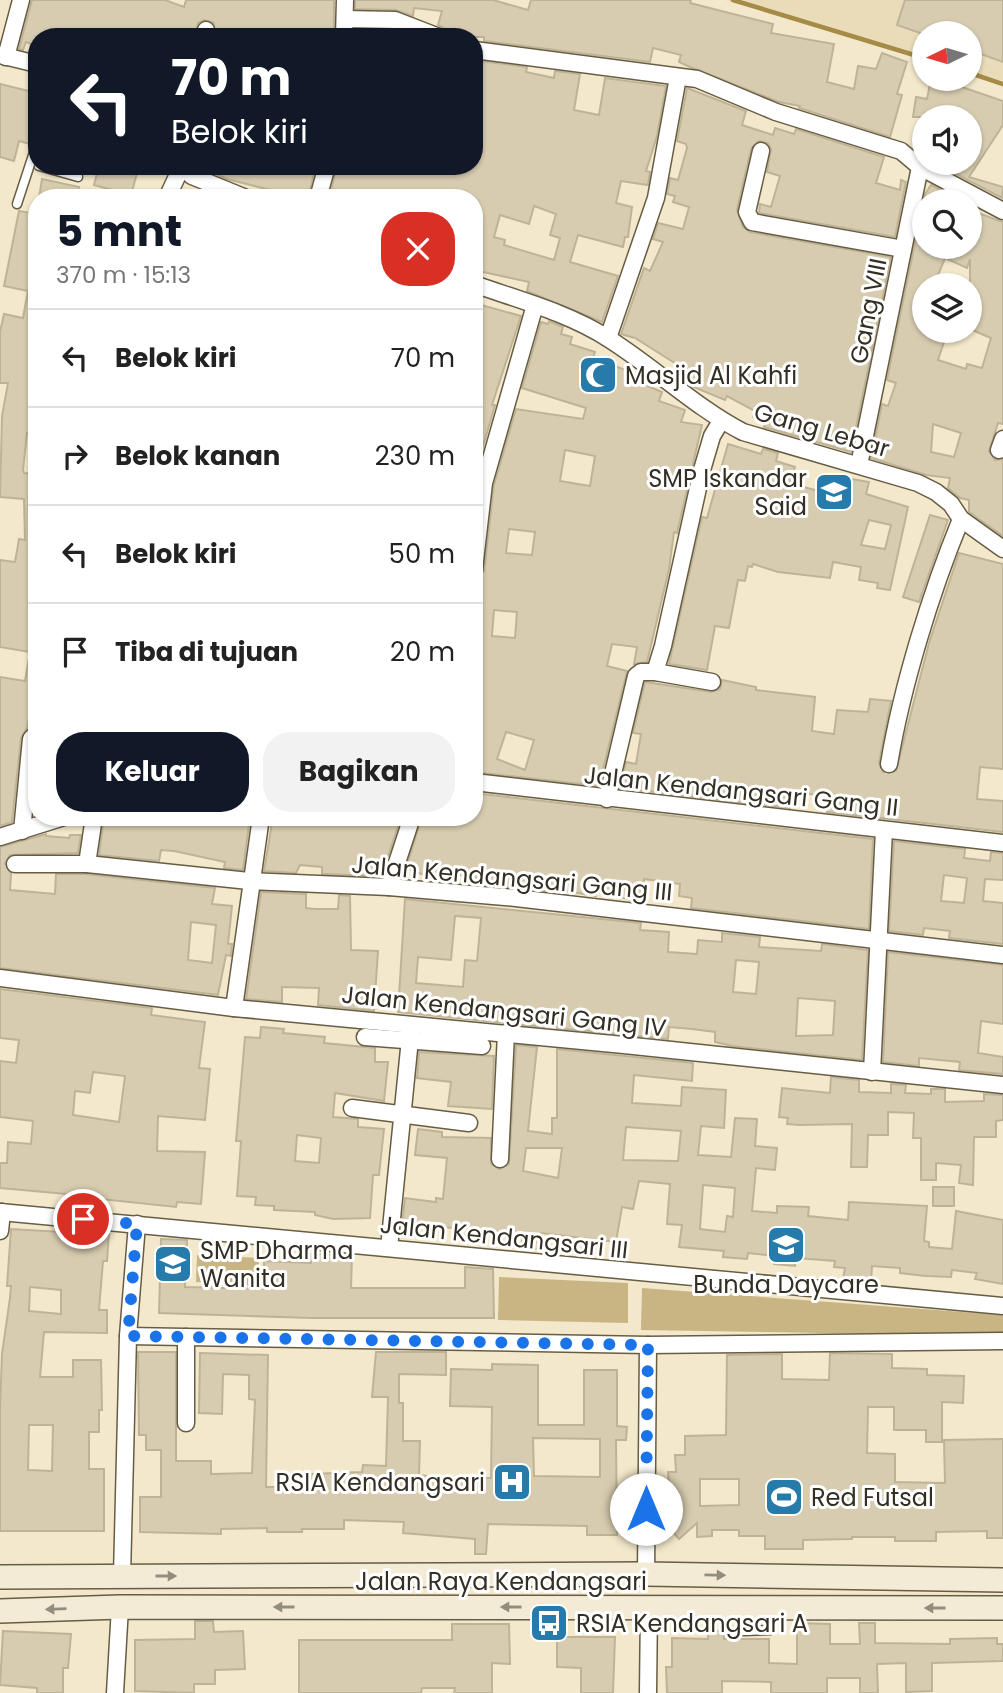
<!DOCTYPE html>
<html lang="id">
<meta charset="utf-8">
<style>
body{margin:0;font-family:Poppins,sans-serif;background:#f2f2f2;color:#222;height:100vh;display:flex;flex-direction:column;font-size:26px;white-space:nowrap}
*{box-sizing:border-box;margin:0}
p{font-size:23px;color:#767676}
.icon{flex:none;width:38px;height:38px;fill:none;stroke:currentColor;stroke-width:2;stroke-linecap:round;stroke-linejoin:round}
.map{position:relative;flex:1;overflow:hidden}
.drawer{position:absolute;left:28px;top:189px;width:455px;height:637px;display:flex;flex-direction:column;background:#fff;border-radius:28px;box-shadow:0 2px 5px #0004}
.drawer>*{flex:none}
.hud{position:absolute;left:28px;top:28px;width:455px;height:147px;border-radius:28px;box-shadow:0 2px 5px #0004;background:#111827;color:#fff;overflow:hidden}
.needle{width:46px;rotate:265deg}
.fabs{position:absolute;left:912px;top:21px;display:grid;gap:14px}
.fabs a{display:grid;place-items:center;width:70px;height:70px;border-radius:50%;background:#fff;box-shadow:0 2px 5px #0004;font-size:35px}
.pin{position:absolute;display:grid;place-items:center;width:60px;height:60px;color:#fff;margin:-30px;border:4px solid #fff;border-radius:50%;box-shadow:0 2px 7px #0007}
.me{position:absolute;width:77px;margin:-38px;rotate:0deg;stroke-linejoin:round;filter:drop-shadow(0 0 5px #0008)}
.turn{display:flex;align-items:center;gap:24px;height:147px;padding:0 28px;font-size:32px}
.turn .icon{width:91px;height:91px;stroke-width:2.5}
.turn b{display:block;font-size:49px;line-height:60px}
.round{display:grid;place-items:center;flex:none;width:74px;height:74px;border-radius:28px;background:#f2f2f2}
.summary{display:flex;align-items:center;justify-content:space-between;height:119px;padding:0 28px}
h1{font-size:42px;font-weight:700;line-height:52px;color:#111827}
.primary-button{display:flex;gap:14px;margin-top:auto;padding:14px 28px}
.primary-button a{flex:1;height:80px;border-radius:28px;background:#111827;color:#fff;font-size:28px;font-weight:700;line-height:80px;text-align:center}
.primary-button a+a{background:#f2f2f2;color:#222}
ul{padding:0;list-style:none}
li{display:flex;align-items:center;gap:21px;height:98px;padding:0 28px;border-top:2px solid #e0e0e0}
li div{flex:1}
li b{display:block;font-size:26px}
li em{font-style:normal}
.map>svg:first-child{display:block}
</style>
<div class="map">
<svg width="1003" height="1693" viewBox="0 0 1003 1693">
<rect width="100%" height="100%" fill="#f3e8cb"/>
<polygon fill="#eadcb9" points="725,0 1003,0 1003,81 970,71 970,33 924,33 924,58"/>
<g fill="#c9b583">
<polygon points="197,1255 259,1258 258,1286 196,1282"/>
<polygon points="499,1277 628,1283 628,1323 498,1320"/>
<polygon points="642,1288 1003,1315 1003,1336 641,1330"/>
</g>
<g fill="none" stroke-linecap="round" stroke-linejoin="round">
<g stroke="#a58b46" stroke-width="4.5">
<polyline points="733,0 924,58"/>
<polyline points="970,73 1003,84"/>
</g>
</g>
<g fill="#d7ccb0" stroke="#beb397" stroke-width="2" fill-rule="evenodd">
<polygon points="32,0 165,0 184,7 186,0 334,0 334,37 215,37 214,23 204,20 198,23 194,37 37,37 37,46 26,42 23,50 19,49"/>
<polygon points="355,0 493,0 528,10 531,0 691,0 690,3 773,24 771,33 834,44 827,82 854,89 858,66 876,69 882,53 907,62 897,94 902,95 890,137 799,108 800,106 779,102 690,67 679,62 681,55 653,48 650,62 484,41 484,37 449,37 447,30 438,25 442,11 414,8 413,16 396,10 355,9"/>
<polygon points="905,0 1003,0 1003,62 970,50 970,33 920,33 897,25"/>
<polygon points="355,30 393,30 409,37 355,37"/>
<path d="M480 61 527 67 526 72 554 78 555 71 580 74 574 110 599 115 605 78 666 86 657 136 646 171 650 172 648 185 621 181 616 203 632 207 628 237H625L623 247 578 235 570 262 618 276 602 322 527 291 529 282 474 270V198H329L337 166H474V63ZM534 206 556 214 550 235 560 238 554 260 504 245 505 240 494 237 500 215 529 224Z"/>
<polygon points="931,79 957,79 956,85 1003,101 1003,125 969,177 1003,187 1002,198 941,166 943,163 970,163 970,152 977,141 970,139 970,117 913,117 916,97 927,99"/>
<polygon points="0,84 37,93 37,124 33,138 30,144 19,141 14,161 0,157"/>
<polygon points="687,88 746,111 742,125 773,135 775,128 794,134 796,129 884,157 876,183 900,190 901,180 906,182 895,237 759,213 760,204 771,207 780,176 767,172 771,149 768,143 759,141 751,149 737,210 743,227 750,232 891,257 851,452 764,427 766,423 753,417 755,411 727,396 725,400 691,386 677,375 681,367 635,338 621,334 644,268 650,271 663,242 653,239 658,223 683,229 689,207 673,202 675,196 667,194 670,178 678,180 687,148 686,144 677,141"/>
<polygon points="99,166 139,166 131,195 94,185"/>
<polygon points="197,166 316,166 308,198 281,198 282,193 227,179"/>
<polygon points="42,179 79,187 77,198 39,198"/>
<path d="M931 185 962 201H924V247H970V210L1003 222V424L998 423 989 451 995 460 1003 459V536L969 512V500L960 498 948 488 950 478 926 475 871 458 882 404 888 406 896 383 887 380 925 194ZM945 258 967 268 970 259V329L991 338 982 368 967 364 966 369 938 360 946 336 941 335 942 331H924V285H934ZM933 424 961 433 954 457 931 452Z"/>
<polygon points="19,211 37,214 31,244 37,245 37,333 34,348 37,349 37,434 27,433 23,470 24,473 37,474 37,698 33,697 27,728 21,738 12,822 0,826 0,677 25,681 30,652 0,647 0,560 15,562 19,539 25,540 24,499 0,497 2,416 8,383 0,383 0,332 4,314 23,318 28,291 4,286"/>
<polygon points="474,303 521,316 492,405 495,405 482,450 474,449"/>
<path d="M549 321 563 327 561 334 572 337 570 344 595 352 593 358 631 372 629 378 662 392 659 401 685 410 681 422 702 425 677 533 674 532 669 569 647 662 634 664 637 647 612 644 607 666 627 671 599 786 474 772 478 743 474 742V599L477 580 484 571 494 485 516 409 583 419 586 408 522 388 541 322 548 324ZM565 450 595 456 590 486 560 481ZM509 529 535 532 532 555 506 553ZM494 610 517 612 515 638 492 636ZM506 732 534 740 525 770 497 759Z"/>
<path d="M728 444 761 454 763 449 778 453 776 461 795 467 790 483 825 493 829 475 869 482 866 494 908 507 890 590 877 588 878 583 859 580 861 567 833 562 830 578 778 572 753 564 752 567 748 566 745 581 738 580 729 628 715 626 707 670 669 664 702 517 707 518ZM869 520 891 525 885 549 861 545Z"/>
<polygon points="930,515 948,520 919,602 903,597"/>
<polygon points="959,553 1003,564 1003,769 980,767 977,799 1003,801 1003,832 827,812 829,797 791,791 790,808 620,788 626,762 636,764 641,734 633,733 645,682 711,692 720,689 722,680 756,687 756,690 815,697 812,731 834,734 837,710 868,712 870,699 891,701 879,763 883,772 896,771 929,643"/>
<polygon points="474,793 873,839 869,929 691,908 692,898 679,896 680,884 644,879 641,902 597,892 596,896 554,889 554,892 483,885 484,880 455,874 453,882 439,881 406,868 422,817 474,817"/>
<polygon points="104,817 250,817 243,870 224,868 225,862 174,851 161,850 159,861 99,855"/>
<polygon points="273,817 308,820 308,817 401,817 386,863 381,862 377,876 322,874 322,867 300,865 296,873 264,871"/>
<path d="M46 834V836L69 838 70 835H81L78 853 10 855 5 863 11 874 10 890 55 894 56 874H86L215 888 212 904 232 906 228 944H232L231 956 226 955 218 995 0 968V847ZM191 922 216 925 212 963 188 960Z"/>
<path d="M894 841 965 849 964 858 990 861 991 852 1003 853V880L985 879 983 901 1003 903V944L949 938 950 931 924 928 923 935 889 931ZM944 875 967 878 964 903 941 901Z"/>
<polygon points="261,892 306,894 306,908 315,909 338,909 339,895 350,896 351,950 378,951 374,1011 318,1005 319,988 282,987 282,1002 246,999"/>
<path d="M405 899 641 923 640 930 669 932 668 952 697 954 698 940 722 942V933L760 937 759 947 821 951 822 944 868 950 862 1060 732 1046 715 1042V1032L692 1029 669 1027 668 1039 557 1028V1018H545L544 1027 398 1012ZM455 916 481 918 477 961 465 960 463 987 416 983 418 957 451 960ZM736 960 759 962 756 994 733 992ZM798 998 835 1001 833 1035 796 1036Z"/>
<polygon points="888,952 1003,965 1003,1024 981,1021 978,1053 1003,1057 1003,1074 959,1070 960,1062 919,1058 919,1066 883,1062"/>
<path d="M0 989 152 1008 151 1015 205 1022 199 1068 210 1069 205 1120 158 1116 157 1151 205 1152 201 1204 177 1202 176 1207 101 1199 100 1211 88 1210V1196L0 1188V1163H7L8 1142 31 1144 33 1121 0 1117V1061L16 1063 19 1040 0 1038ZM93 1072 125 1076 119 1122 73 1115 75 1091 90 1093Z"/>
<path d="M261 1027 284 1029 283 1033 325 1037 324 1043 375 1048V1062H388L384 1101 335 1093 333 1117 358 1119V1127L384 1129 379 1175H373L370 1218 333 1219 315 1215V1212L274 1210V1206L255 1205 256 1197 237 1196 241 1141H236L245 1037 260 1038ZM297 1135 321 1138 319 1163 295 1161Z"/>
<path d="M516 1045 537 1047 528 1131 552 1134V1118H557V1049L693 1063 692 1081 634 1075 632 1103 681 1106 682 1087 726 1090 724 1128 701 1126 698 1155 731 1157 735 1118 757 1119 755 1146 777 1148 775 1170 756 1168 752 1211 777 1213V1206L809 1207 808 1216 848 1220 849 1202 927 1206 924 1241 929 1242V1247L952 1249 956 1211 1003 1220V1284L975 1279 977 1273 952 1270 951 1277 926 1276 900 1273V1268L872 1266 871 1281 843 1279 845 1268 834 1267 835 1261 796 1258 795 1266 774 1264V1256L748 1253 747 1259 723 1257 724 1251 679 1247 682 1225 667 1224 670 1184 639 1181 633 1209 622 1207 616 1242 541 1233 540 1249 522 1248V1236L505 1232 402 1224 405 1198 436 1202V1198L443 1199 447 1158 415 1155 418 1129 442 1132V1137L491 1138V1164L500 1169 509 1164ZM626 1127 681 1131 678 1161 623 1160ZM526 1148H562L558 1178 523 1171ZM703 1185 735 1188 733 1217 727 1216 725 1232 700 1229Z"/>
<polygon points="419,1052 494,1056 492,1109 448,1106 451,1082 417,1078"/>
<polygon points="831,1077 859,1080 859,1092 891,1093 891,1084 906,1085 905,1093 931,1094 931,1089 945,1089 945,1102 984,1101 984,1094 1003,1095 1003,1120 996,1121 996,1137 974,1137 973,1185 959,1183 961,1165 936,1163 936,1180 921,1180 921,1138 913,1138 914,1113 888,1112 888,1135 868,1135 867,1167 851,1167 852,1124 800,1125 787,1124 788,1118 779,1117 782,1088 830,1093"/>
<rect x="933" y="1187" width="21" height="19"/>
<path d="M62 1228 109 1233 107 1261H103L99 1310H107V1333L44 1332 40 1377H73V1360H101L102 1410H99V1432H89V1469H104V1531H0V1409L2 1354 10 1298 11 1286H7L11 1229 62 1232ZM30 1287 61 1290V1314L29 1311ZM29 1425H53L52 1471 28 1470Z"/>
<polygon points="161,1239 187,1240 185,1287 264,1289 264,1261 311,1263 311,1254 352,1255 351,1288 465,1288 465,1267 493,1269 494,1318 311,1318 159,1313"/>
<path d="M138 1352H176V1461H211V1474L252 1473 255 1400 249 1399V1375L223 1374 222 1414 199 1413 200 1353 268 1355 266 1487H311V1474L362 1472 363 1465 386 1466 388 1397H372L376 1352H446V1375L399 1374V1403H403V1441H420L419 1475 443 1478H491L492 1407 450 1406 451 1369 492 1370V1364L538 1365V1425H584V1370H617V1426L627 1427 626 1440H616L617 1535H587V1526L488 1524 486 1554H475V1539L403 1533 404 1522 344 1520V1529H302V1532H267V1528L221 1529V1534L140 1532V1497H161V1450H146V1435H139ZM533 1438 600 1439V1477L534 1476Z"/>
<path d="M830 1353 892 1354V1368L927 1369V1375L964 1376 963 1403 942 1402V1442H926V1430H894V1407H868L867 1453 895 1454V1482L945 1483 944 1440 1003 1439V1538H987V1531L936 1532V1541H895V1537H852V1539L803 1540V1549H765V1536H739V1530H712V1536L697 1537V1523L679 1539 667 1525 676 1517V1489H669L668 1472H676L675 1455H685V1436L726 1435 727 1355 782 1354V1379L829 1380ZM700 1479H739V1505L700 1506Z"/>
<polygon points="195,1621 213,1621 214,1632 243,1631 245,1669 215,1670 215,1684 194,1684 194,1693 135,1691 135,1640 195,1639"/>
<polygon points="797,1623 830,1624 830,1644 860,1644 859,1623 875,1623 875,1643 950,1644 950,1639 997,1638 997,1644 1003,1644 1003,1661 932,1663 932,1691 906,1692 906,1663 877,1664 878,1693 860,1693 860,1678 827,1678 827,1693 771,1693 771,1682 722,1681 722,1693 667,1693 666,1667 672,1667 672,1638 708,1639 708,1631 724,1631 724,1639 769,1639 769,1663 797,1664"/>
<polygon points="452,1624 509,1624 510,1664 492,1663 492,1693 454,1693 455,1688 422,1688 421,1693 299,1693 299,1640 452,1640"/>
<polygon points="3,1631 71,1634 68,1668 63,1668 63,1693 37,1693 37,1688 0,1685"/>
<polygon points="557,1637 615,1637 613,1693 581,1693 581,1668 557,1667"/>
</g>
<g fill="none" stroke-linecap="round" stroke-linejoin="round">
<defs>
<g id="service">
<polyline points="39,166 78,177"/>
<polyline points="17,204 37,143"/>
<polyline points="739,1610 744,1631 770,1630 775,1609"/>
</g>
<g id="minor">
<polyline points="345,19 395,20 439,37"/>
<polyline points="204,37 206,30"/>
<polyline points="344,37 345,0"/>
<polyline points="474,50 697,79 776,112 901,151 920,167 1003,211"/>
<polyline points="0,55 37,64"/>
<polyline points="6,57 21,0"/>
<polyline points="761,151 747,212 752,222 903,249"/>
<polyline points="181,166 192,176 246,198"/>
<polyline points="167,198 181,168"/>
<polyline points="318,198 327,166"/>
<path d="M474 284C519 300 569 313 609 339 655 368 695 407 743 432L918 483 936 492 951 504 961 519 1003 549"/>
<polyline points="608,338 656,198 678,77"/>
<polyline points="999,450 1003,439"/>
<polyline points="859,465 920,167"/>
<polyline points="474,570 484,483 535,305"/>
<polyline points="655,672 712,682"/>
<path d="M889 764C902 686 931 592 961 519"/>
<polyline points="474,782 1003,843"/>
<polyline points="607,799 636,676 641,672 655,672 663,646 702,470 712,436 721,421"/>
<polyline points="22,831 31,739 37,733"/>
<polyline points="0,837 64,817"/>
<polyline points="15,864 87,864 249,881 389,887 516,898 1003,955"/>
<polyline points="87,864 94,817"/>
<polyline points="389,887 412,817"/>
<polyline points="0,978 234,1008 624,1045 1003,1085"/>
<polyline points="234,1008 261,817"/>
<polyline points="365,1037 482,1046"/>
<polyline points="872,1072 884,830"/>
<polyline points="352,1108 469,1123"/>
<polyline points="500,1159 506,1033"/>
<polyline points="0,1212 1003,1306"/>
<polyline points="0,1231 2,1212"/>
<polyline points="389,1248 410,1039"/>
<polyline points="128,1336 648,1345 1003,1341"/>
<polyline points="186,1423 186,1337"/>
<polyline points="646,1574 648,1345"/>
<polyline points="122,1576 128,1336 137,1224"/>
<polyline points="115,1693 120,1607"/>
<polyline points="648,1693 649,1607"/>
</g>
<g id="secondary">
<polyline points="0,1577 646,1574 1003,1580"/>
<polyline points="0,1611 120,1607 1003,1608"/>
</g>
</defs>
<use href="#service" stroke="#675d44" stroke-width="11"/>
<use href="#minor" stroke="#675d44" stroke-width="19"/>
<use href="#secondary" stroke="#675d44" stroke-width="26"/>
<use href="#service" stroke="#fff" stroke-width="8"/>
<use href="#minor" stroke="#fff" stroke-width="16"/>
<use href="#secondary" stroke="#f3ebd6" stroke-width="23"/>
</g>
<defs><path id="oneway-solid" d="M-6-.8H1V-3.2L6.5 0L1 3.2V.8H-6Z" transform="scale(1.75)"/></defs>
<g fill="#938d7d">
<use href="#oneway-solid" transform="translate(715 1575) rotate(1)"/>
<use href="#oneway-solid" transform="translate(166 1576)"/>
<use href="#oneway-solid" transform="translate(284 1607) rotate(180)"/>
<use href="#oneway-solid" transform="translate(511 1607) rotate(180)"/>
<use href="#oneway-solid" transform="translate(935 1608) rotate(-180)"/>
<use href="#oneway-solid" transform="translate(56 1609) rotate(178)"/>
</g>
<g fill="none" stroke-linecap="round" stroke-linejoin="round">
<polyline stroke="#1a73e8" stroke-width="12" stroke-dasharray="0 21.6" points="83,1219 137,1224 128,1336 648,1345 646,1509"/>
</g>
<defs>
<symbol id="mosque-square" viewBox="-11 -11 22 22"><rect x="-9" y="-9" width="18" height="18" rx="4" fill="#277bab" stroke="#fff"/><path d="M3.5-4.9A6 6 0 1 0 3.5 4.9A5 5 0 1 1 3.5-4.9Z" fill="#fff"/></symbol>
<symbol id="school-square" viewBox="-11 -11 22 22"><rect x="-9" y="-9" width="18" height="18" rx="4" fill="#277bab" stroke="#fff"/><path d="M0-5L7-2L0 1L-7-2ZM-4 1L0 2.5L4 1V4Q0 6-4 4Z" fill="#fff"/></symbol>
<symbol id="hospital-square" viewBox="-11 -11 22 22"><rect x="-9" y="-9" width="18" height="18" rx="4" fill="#277bab" stroke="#fff"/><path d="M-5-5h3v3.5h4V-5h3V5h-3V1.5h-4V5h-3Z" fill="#fff"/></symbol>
<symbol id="stadium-square" viewBox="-11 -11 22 22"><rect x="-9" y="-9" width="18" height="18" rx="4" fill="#277bab" stroke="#fff"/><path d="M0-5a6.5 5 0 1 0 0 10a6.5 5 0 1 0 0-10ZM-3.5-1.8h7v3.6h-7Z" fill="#fff"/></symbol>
<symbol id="bus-square" viewBox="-11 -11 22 22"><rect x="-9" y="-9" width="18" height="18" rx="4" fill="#277bab" stroke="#fff"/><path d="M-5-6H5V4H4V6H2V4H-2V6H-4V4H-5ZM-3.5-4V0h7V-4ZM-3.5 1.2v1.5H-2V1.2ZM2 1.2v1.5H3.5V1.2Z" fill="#fff"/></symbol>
</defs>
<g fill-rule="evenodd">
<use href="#mosque-square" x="576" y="353" width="44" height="44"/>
<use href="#school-square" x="812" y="470" width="44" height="44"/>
<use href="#school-square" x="764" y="1223" width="44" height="44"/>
<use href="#school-square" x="151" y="1242" width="44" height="44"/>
<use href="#hospital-square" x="490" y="1460" width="44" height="44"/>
<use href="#stadium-square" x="762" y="1475" width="44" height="44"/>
<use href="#bus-square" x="527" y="1601" width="44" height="44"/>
</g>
<g text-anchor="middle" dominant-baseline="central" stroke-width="6" stroke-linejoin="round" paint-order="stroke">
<g font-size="24" fill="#332f24" stroke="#fff">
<text transform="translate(868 311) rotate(-79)">Gang VIII</text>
<text transform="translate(822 430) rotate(16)">Gang Lebar</text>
<text transform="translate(741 791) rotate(6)">Jalan Kendangsari Gang II</text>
<text transform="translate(512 878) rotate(5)">Jalan Kendangsari Gang III</text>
<text transform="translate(504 1011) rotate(6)">Jalan Kendangsari Gang IV</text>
<text transform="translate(504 1237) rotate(6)">Jalan Kendangsari III</text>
<text x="501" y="1581">Jalan Raya Kendangsari</text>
</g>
<g font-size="24" fill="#332f24" stroke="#fff" text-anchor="start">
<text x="625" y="375">Masjid Al Kahfi</text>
<text x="807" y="478" text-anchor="end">SMP Iskandar<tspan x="807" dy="28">Said</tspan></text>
<text x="200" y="1250">SMP Dharma<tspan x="200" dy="28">Wanita</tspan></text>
<text x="786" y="1284" text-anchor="middle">Bunda Daycare</text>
<text x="485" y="1482" text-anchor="end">RSIA Kendangsari</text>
<text x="811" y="1497">Red Futsal</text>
<text x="576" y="1623">RSIA Kendangsari A</text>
</g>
</g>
</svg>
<div class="fabs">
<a><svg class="needle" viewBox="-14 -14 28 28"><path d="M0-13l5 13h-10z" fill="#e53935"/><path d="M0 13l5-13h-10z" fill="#767676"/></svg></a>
<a><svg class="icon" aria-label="sound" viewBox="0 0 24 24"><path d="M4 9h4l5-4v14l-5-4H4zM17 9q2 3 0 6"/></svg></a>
<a><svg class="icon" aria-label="search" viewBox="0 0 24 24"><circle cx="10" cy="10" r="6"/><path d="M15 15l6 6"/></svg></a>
<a><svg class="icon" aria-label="layers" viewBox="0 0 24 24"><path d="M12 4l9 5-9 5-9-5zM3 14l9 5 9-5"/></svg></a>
</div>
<div class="pin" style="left:83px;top:1219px;background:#d93025"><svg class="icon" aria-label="arrive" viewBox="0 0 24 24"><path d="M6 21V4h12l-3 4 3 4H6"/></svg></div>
<svg class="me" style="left:646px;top:1509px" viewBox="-20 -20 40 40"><circle r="19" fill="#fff"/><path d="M0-13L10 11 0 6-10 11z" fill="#1a73e8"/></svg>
<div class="hud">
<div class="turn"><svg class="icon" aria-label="left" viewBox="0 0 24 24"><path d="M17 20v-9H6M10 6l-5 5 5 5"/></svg><div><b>70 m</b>Belok kiri</div></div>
</div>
<section class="drawer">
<div class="summary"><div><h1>5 mnt</h1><p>370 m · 15:13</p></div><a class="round" style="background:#d93025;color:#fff"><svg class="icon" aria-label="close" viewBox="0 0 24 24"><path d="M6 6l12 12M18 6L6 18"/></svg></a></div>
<ul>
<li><svg class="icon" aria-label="left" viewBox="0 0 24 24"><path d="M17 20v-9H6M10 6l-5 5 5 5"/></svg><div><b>Belok kiri</b></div><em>70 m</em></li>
<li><svg class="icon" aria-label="right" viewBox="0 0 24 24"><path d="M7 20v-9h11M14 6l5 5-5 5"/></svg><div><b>Belok kanan</b></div><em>230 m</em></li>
<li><svg class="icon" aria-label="left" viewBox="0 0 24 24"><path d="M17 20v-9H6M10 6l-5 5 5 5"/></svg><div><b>Belok kiri</b></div><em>50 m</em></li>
<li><svg class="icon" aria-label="arrive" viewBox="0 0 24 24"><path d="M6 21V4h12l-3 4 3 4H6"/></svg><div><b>Tiba di tujuan</b></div><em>20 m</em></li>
</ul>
<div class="primary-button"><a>Keluar</a><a>Bagikan</a></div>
</section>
</div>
